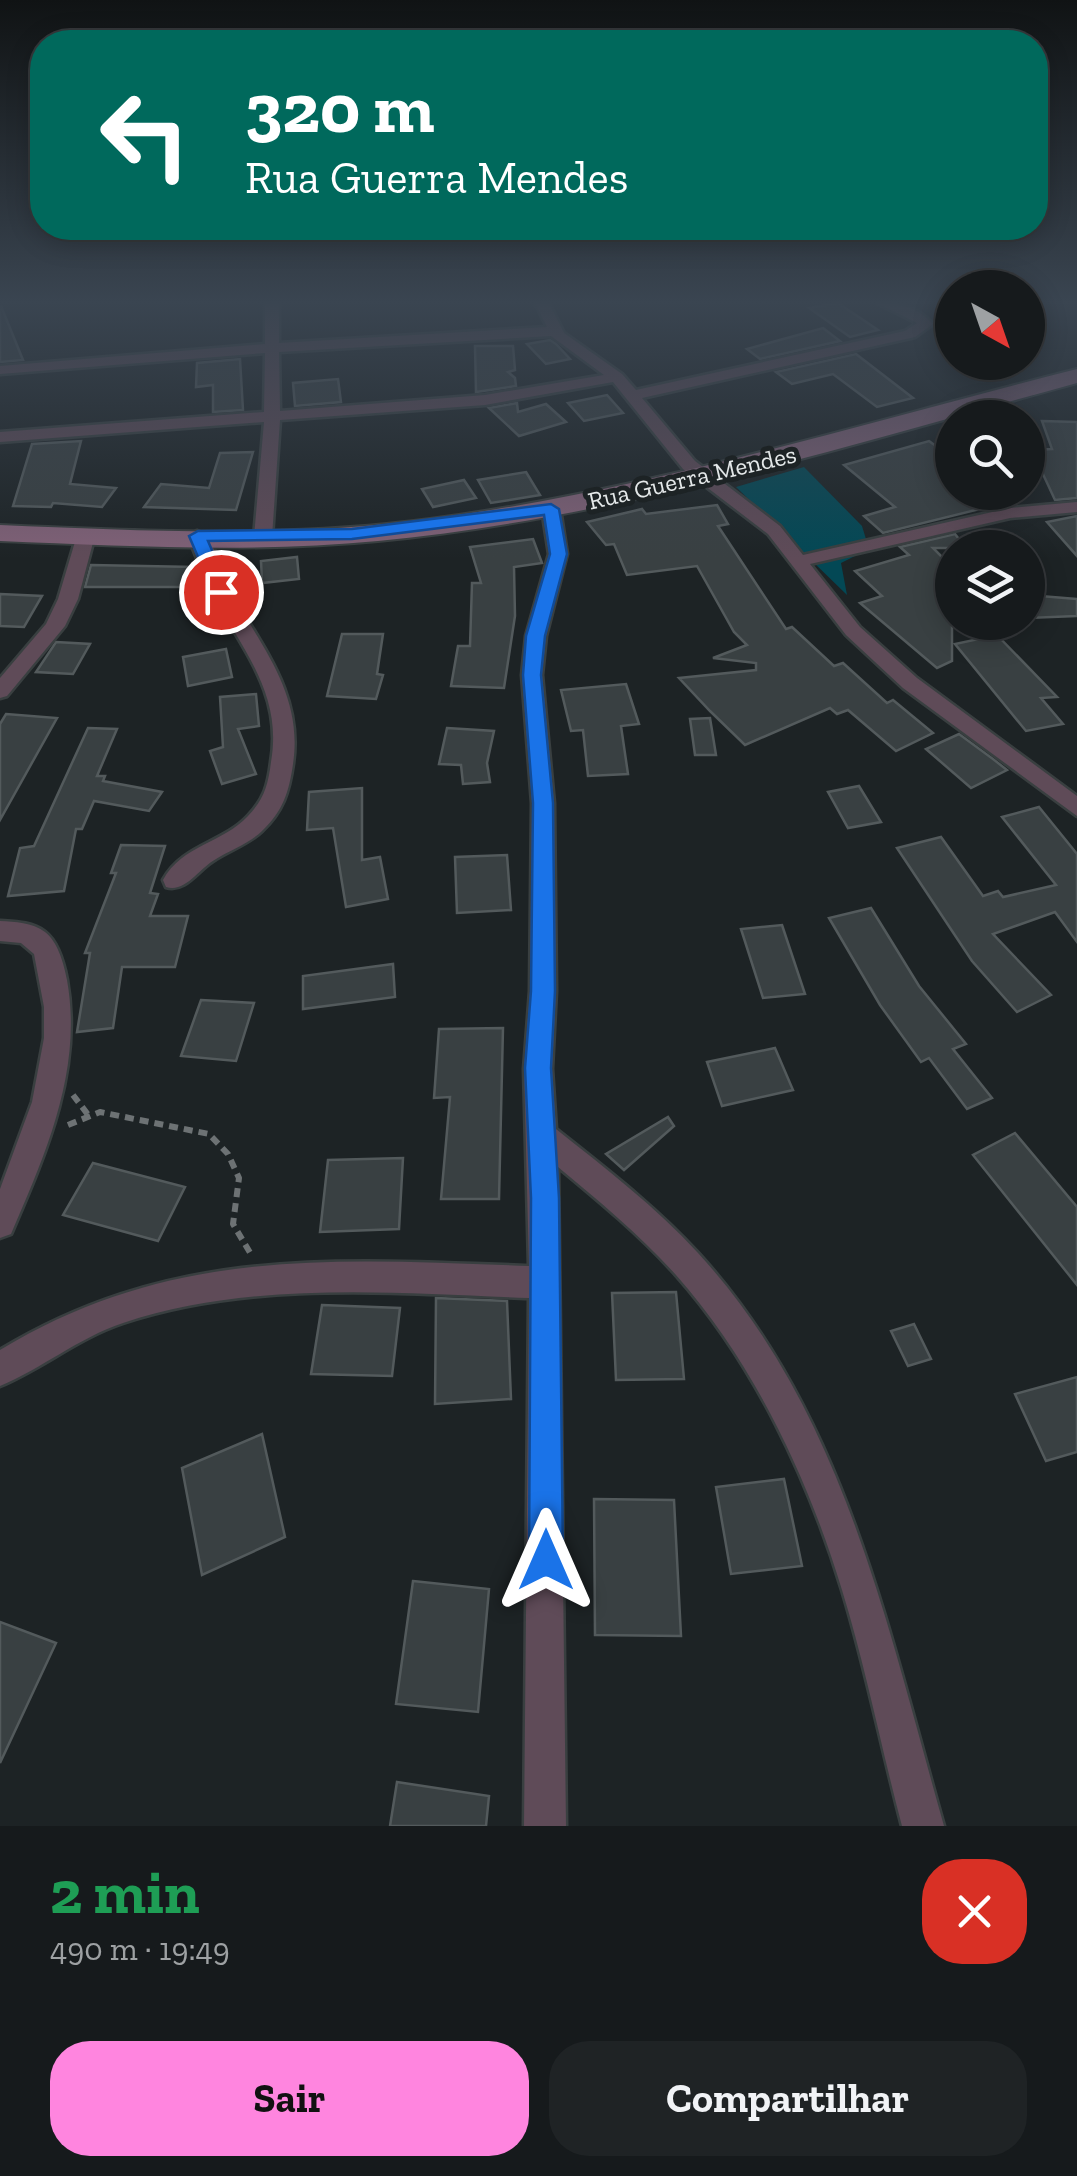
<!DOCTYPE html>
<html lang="pt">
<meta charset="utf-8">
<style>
body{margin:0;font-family:"Zilla Slab",serif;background:#1f2325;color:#f1f3f6;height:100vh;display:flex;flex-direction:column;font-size:38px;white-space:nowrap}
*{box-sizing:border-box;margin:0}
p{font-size:32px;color:#9ea1a3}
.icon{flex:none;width:55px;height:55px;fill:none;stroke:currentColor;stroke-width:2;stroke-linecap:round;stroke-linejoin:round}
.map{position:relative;height:1826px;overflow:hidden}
.drawer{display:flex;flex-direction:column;background:#161a1c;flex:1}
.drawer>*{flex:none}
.guide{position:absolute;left:30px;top:30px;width:1018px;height:210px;border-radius:40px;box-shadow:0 5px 25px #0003,0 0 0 2px #35383b;background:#00695c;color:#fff;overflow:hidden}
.needle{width:65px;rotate:140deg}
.controls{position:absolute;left:935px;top:270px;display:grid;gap:20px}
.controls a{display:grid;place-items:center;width:110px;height:110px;border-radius:50%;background:#161a1c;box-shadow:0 5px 25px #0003,0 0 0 2px #35383b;font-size:50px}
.pin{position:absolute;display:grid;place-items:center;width:85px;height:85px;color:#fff;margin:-42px;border:5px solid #fff;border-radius:50%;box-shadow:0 2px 10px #0007}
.me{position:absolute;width:110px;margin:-55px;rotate:0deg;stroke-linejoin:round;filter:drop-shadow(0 0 8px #0008)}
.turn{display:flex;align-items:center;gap:35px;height:210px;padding:0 50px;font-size:45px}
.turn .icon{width:130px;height:130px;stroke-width:2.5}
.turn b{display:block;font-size:70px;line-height:85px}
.round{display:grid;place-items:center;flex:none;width:105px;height:105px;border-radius:40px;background:#1f2325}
.summary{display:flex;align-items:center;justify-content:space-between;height:170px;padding:0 50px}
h1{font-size:60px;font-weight:700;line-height:75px;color:#1e9e55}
.cta{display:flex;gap:20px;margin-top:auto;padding:20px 50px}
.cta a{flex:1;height:115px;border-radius:40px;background:#ff85df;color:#111;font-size:40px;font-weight:700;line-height:115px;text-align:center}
.cta a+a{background:#1f2325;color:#f1f3f6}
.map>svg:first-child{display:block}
</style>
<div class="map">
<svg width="1077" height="1826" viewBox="0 0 1077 1826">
<rect width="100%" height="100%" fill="#1d2325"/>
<polygon fill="#034855" points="804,467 862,526 869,549 841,563 847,595 736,487"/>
<g fill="#394042" stroke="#535a5c" stroke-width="2.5">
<polygon points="838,303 878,330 850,337 809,308"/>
<polygon points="0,306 1,306 23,360 0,362"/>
<polygon points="823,328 840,341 760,359 747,349"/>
<polygon points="550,340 556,344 570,359 546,364 527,344"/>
<polygon points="475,346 513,346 515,370 508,372 515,378 516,386 476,392"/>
<polygon points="856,354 913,398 877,407 833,374 792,384 776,372"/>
<polygon points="240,359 243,410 213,412 213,385 196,387 197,363"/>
<polygon points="338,379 341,402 295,406 293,383"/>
<polygon points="607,395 623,413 584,421 568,403"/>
<polygon points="517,403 518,412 546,404 566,422 519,436 489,408"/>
<polygon points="1042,421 1077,422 1077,498 1055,500 1042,472 1028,472 1028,450 1052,449"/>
<polygon points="81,441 70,484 116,488 102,507 53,503 51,507 13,506 32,444"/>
<polygon points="929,441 952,458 952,492 976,510 883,533 864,516 895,507 844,465"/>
<polygon points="253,452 236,510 144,507 161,484 209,488 220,453"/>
<polygon points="526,472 540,495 491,503 478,480"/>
<polygon points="464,480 476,498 433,507 422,489"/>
<polygon points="717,505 728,524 718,526 786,629 792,627 834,666 843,663 887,703 893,700 933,733 896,751 848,710 837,714 830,708 745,745 710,711 679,678 756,670 756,663 713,658 747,645 734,632 697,566 627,575 614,544 606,545 587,522 642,509 646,514"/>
<polygon points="1077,516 1077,556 1047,522"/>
<polygon points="955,534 966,548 933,548 952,567 952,661 937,668 860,603 882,596 855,571 909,555 900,547"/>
<polygon points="533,539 542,563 514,567 515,616 504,688 451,686 458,646 470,646 472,583 481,583 470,547"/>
<polygon points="297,557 299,579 262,583 261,561"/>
<polygon points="91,565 196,567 197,568 192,587 85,587"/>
<polygon points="0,594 42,596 24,627 0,626"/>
<polygon points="1028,595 1077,599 1077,616 1028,618"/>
<polygon points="342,634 383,634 377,674 383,675 376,699 327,696"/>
<polygon points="997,635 1057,697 1041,698 1063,724 1026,731 955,644"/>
<polygon points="56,642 90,644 73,674 36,672"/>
<polygon points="226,649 232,677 188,686 183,657"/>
<polygon points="626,684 639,724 621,726 628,774 588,776 583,730 571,731 561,690"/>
<polygon points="256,694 259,726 238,729 256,774 222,784 210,751 223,747 220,697"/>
<polygon points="6,714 57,718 0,820 0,724"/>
<polygon points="710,718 716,755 695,755 690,719"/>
<polygon points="88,728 117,729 97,776 105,776 103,781 162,792 149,811 94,801 82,829 76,829 64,891 8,896 20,848 34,846"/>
<polygon points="447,728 494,731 487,763 490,782 463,784 461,765 439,764"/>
<polygon points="959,734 993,759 1007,770 971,788 926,749"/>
<polygon points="859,786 881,822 848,828 828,792"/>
<polygon points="362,788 362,860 380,857 388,899 346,907 333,828 307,830 309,792"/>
<polygon points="1039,807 1077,854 1077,942 1055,912 993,934 1051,995 1017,1012 972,961 897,848 941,837 983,896 998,891 1003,897 1056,885 1002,817"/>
<polygon points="121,845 165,846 150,893 158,894 150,916 188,916 175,967 122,967 113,1028 77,1032 90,953 85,953 116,873 111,873"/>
<polygon points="507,855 511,910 457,913 455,857"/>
<polygon points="871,908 919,986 966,1044 953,1049 992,1098 967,1109 929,1058 921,1062 880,1005 829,918"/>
<polygon points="782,925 805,994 763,998 741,929"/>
<polygon points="393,964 395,997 303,1009 303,976"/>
<polygon points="201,1000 254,1003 236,1061 181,1056"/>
<polygon points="503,1028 499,1199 441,1199 450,1097 434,1098 439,1029"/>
<polygon points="775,1048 793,1090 722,1106 707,1062"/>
<polygon points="668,1117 674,1126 624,1170 606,1154"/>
<polygon points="1015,1133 1077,1207 1077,1285 973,1155"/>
<polygon points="403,1158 399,1229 320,1232 328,1160"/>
<polygon points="93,1163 185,1187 158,1241 63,1215"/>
<polygon points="676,1292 684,1379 616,1380 612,1293"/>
<polygon points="436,1298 507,1301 511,1399 435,1404"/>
<polygon points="322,1305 400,1308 392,1376 311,1374"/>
<polygon points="914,1324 931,1359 908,1366 891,1331"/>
<polygon points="1077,1377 1077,1452 1046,1461 1015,1394"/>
<polygon points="262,1434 285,1537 202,1575 182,1468"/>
<polygon points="784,1479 802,1566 731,1574 716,1487"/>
<polygon points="594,1499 674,1500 681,1636 595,1635"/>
<polygon points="413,1581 489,1589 478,1712 396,1704"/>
<polygon points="0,1622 56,1643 0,1763"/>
<polygon points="397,1782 489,1796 486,1826 390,1826"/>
</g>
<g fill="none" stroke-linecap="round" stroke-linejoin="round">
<defs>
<g id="street">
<path d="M265 303H279V343L547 327 535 303H549L564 333 622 374 636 390 905 331 917 323 877 303C900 303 917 307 933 324L915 337 642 398 695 461 780 526 803 555 1010 508 1077 502V512L1010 518 810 564 860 627 917 678 1077 796V816L903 688 846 635 768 534 683 469 613 382 485 405 280 420 272 537 263 542 254 537 264 422 0 442V432L264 412 265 353 0 374V366L265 344ZM551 336 604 375 485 395 280 411 279 352Z"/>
<path d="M551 504 560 509 567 554 546 636 542 675 554 803 556 991 552 1069 556 1129C605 1168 656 1207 698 1253 844 1412 887 1626 944 1826H902C881 1747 866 1668 842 1590 808 1478 754 1363 676 1275 640 1235 599 1201 558 1167L566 1826H524L529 1298C396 1293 252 1280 123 1323 78 1338 43 1368 0 1386V1350C172 1246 336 1259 529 1266L524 1069 530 991 532 803 522 675 526 636 549 554 542 509Z"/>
<polygon points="86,530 95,535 78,599 65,626 7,696 0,698 0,678 46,624 58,599 77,535"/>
<path d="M197 531C216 537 223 579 233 596 265 651 303 697 293 764 289 792 283 811 262 831 250 843 230 850 216 859 199 868 186 893 166 887L163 880C182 845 223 843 248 816 264 799 268 786 271 762 283 694 242 649 212 593 203 575 196 555 188 536Z"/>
<path d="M0 921C15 922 32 922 45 932 58 942 64 964 67 980 83 1070 46 1153 11 1234L0 1238V1189L32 1102 44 1038V1007L34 954 21 943 0 941Z"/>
</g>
<path id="secondary" d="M1077 369V383C847 446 616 518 378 541 252 553 126 546 0 541V525C143 531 287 538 430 519 651 490 862 423 1077 369Z"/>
</defs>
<use href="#street" stroke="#393f40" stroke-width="5"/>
<use href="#secondary" stroke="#393f40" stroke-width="4"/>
<g stroke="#6d7274" stroke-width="6" stroke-dasharray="9 6" stroke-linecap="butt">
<polyline points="73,1095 89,1116"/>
<polyline points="68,1125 100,1112 209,1134 228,1154 239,1178 233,1224 252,1256"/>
</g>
<use href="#street" fill="#5f4b58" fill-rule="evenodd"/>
<use href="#secondary" fill="#806177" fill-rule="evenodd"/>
</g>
<linearGradient id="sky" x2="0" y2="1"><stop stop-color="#101314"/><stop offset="0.54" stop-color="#3a4551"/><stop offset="1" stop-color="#3a4551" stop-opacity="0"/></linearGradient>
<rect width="1077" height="559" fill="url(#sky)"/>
<polygon fill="#1a73e8" stroke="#114b97" stroke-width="2.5" points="551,504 559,509 567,554 545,636 541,675 553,803 555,991 551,1068 559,1198 563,1560 558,1572 546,1577 534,1572 529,1560 531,1198 525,1068 531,991 533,803 523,675 526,636 550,554 544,515 352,539 208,541 230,592 221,597 213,592 189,536 198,531 352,529"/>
<g text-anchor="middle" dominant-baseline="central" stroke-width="10" stroke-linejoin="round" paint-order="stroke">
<g font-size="25" fill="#e4e8e9" stroke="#1d2325">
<text transform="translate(692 477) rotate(-13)">Rua Guerra Mendes</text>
</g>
</g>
</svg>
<div class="controls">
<a><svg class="needle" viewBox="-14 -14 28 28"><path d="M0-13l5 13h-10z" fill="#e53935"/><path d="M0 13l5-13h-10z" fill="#9ea1a3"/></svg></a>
<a><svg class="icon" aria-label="search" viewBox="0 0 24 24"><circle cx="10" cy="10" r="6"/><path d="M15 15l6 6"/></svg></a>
<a><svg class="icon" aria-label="layers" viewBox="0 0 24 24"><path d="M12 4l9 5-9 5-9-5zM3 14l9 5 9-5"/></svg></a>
</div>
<div class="pin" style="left:221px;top:592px;background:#d93025"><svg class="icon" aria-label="arrive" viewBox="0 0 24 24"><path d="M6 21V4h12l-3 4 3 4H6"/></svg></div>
<svg class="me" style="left:546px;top:1560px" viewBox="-20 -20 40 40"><path d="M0-17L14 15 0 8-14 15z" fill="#1a73e8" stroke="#fff" stroke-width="4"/></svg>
<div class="guide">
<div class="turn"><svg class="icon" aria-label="left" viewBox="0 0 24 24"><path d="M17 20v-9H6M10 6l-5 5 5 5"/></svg><div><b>320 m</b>Rua Guerra Mendes</div></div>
</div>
</div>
<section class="drawer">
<div class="summary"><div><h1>2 min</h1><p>490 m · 19:49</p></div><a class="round" style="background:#d93025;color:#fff"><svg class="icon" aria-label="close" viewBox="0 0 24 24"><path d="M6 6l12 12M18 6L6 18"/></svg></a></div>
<div class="cta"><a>Sair</a><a>Compartilhar</a></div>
</section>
